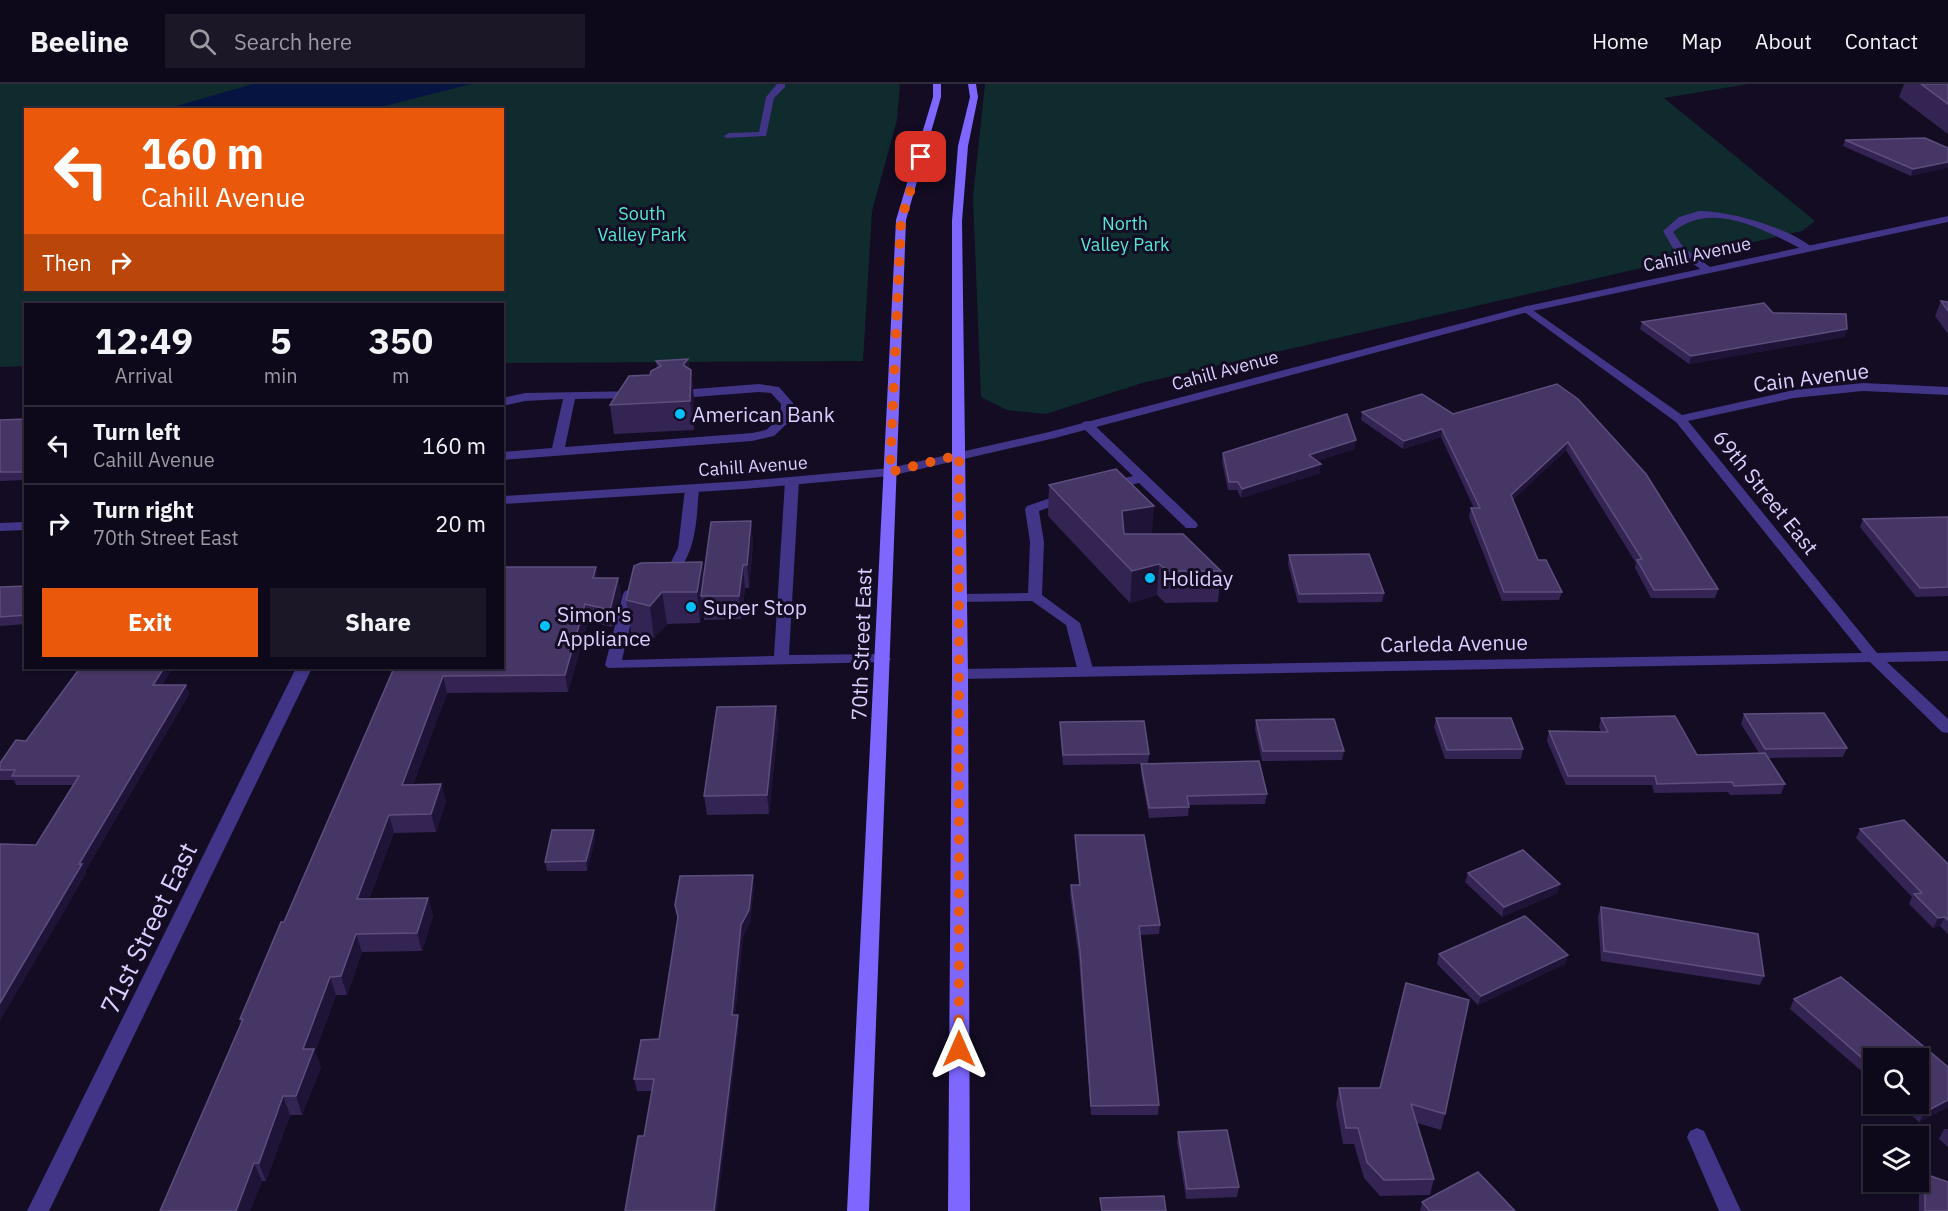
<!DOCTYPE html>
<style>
body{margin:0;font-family:"IBM Plex Sans",sans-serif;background:#1c1727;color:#f1f3f6;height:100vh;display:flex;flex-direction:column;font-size:22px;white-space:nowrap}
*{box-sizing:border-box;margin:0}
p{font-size:20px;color:#9b9aa2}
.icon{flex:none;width:33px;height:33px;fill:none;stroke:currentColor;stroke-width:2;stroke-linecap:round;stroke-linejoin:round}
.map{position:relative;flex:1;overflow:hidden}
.drawer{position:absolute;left:24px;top:219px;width:480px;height:366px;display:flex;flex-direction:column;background:#0e091a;border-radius:0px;box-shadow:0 2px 4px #0004,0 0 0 2px #2e2a39}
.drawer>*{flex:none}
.hud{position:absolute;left:24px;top:24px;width:480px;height:183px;border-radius:0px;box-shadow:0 2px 4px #0004,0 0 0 2px #2e2a39;background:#ea580c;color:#fff;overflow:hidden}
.controls{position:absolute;left:1863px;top:964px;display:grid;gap:12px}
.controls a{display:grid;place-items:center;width:66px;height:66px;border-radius:0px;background:#0e091a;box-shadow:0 2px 4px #0004,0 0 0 2px #2e2a39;font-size:30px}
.pin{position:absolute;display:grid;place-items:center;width:51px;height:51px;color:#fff;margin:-26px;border-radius:12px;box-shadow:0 3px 9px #0006}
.me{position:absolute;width:66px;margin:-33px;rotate:0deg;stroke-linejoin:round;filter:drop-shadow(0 0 4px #0008)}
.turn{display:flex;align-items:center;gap:21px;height:126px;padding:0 18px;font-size:27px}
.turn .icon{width:78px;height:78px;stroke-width:2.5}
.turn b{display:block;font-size:42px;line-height:51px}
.then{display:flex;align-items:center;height:57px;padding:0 18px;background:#0003;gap:12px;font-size:22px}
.eta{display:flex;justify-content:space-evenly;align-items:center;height:102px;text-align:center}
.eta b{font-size:36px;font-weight:800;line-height:42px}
.action{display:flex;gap:12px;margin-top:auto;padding:12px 18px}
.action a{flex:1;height:69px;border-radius:0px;background:#ea580c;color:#fff;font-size:24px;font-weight:800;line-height:69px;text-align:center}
.action a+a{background:#1c1727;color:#f1f3f6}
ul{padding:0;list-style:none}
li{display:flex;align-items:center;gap:18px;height:78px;padding:0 18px;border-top:2px solid #2e2a39}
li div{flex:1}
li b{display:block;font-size:22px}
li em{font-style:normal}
header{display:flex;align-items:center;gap:36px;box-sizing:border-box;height:84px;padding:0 30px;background:#0e091a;border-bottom:2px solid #2e2a39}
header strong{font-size:28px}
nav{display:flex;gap:33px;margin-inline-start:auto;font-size:21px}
.search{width:420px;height:54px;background:#1c1727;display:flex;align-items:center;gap:15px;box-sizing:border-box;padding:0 21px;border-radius:0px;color:#9b9aa2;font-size:22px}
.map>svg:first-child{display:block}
</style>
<header>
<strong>Beeline</strong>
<div class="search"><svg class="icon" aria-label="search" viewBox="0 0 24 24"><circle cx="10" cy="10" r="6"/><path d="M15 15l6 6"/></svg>Search here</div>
<nav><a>Home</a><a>Map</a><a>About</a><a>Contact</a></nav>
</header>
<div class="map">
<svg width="1948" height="1127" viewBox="0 0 1948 1127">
<rect width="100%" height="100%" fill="#130c23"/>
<g fill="#0f2b2e" fill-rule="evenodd">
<path d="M0 0H900L897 36 872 127 863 277 503 279 502 220H26L25 282 0 283ZM26 26H502V206H26Z"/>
<polygon points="985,0 1748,0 1664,14 1815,137 1802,147 1142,299 1046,330 1007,326 981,313 973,113"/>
</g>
<polygon fill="#061442" points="253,0 471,0 373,25 166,25"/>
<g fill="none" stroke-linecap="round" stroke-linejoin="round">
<g fill="#423486" fill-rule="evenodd">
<polygon points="777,0 785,0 785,3 774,14 766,52 726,54 724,52 729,49 759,48 766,13"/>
<path d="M1699 127C1730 127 1791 144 1814 165L1805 167C1766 147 1713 115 1673 148L1683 163 1714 186 1709 189 1705 188 1675 168 1663 147 1679 133Z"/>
<polygon points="759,300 779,303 793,319 792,335 774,352 752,357 502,376 502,368 552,364 563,315 525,317 502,322 502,314 525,309 642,307 644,310 638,314 575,315 565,363 752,349 766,346 780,334 781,320 771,309 759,308 694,313 688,309 694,305"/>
<polygon points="1087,337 1091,338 1196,438 1198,441 1196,444 1186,444 1139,399 1109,406 1104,405 1102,402 1104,399 1133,392 1083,344 1081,341 1083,338"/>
<polygon points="792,393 799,397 789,571 883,570 891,575 888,578 608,584 605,581 623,510 625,507 636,504 643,508 637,513 622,576 774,572 785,397"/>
<path d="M692 401 699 405C696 439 697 471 670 496H660L658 493 669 482 678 464 685 405Z"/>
<polygon points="1068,408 1075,412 1073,415 1039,427 1044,458 1042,511 1080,539 1094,588 1086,593 1078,588 1066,541 1032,517 960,518 953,514 960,510 1028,509 1030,458 1025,425 1027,422"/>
</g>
<g fill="#423486" fill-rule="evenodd">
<polygon points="1527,222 1682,331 1794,306 1863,299 1948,303 1948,311 1863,307 1794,314 1688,337 1877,569 1948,567 1948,577 1887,578 1948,635 1948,649 1942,648 1870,578 960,595 952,590 960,585 1862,569 1676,338 1523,227 1521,225"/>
<polygon points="296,584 312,584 49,1127 27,1127"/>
<polygon points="1697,1044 1704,1047 1741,1127 1719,1127 1687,1053 1690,1047"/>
</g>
<g fill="#423486" fill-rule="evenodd">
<polygon points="1948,132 1948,138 1528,228 1055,354 890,392 744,405 502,420 502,412 744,397 890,384 1049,348 1527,222"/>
<polygon points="26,438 26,446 0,447 0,439"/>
</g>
<g fill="#7e66ff" fill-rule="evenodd">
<polygon points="933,0 941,0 941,13 906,136 869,1127 847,1127 896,136 933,13"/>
<polygon points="968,0 976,0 978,13 968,62 962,137 968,590 970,1127 948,1127 952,590 952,137 958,62 970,13"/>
</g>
</g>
<g fill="#342453">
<polygon points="1904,0 1948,0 1948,50 1899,13"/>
<polygon points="1925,54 1911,92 1843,62 1845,56"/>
<polygon points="1941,217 1948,218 1948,250 1935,232"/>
<polygon points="1773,229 1845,253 1689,280 1640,245 1642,238"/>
<polygon points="688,275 689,285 691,286 694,315 694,346 614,350 610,321 650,291 657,284 656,277"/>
<polygon points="1557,300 1718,505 1715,514 1651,514 1635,484 1636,479 1566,366 1513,416 1538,476 1562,508 1559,516 1502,517 1469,433 1471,424 1474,424 1441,353 1403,365 1361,336 1362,328 1453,330"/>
<polygon points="26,335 26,396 0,397 0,336"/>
<polygon points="1355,365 1316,377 1320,389 1241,414 1237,406 1228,406 1222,377 1223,369"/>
<polygon points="1049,401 1152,450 1221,487 1218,518 1165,519 1157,511 1130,519 1048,432"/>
<polygon points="1948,433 1948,512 1916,513 1860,443 1863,435"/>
<polygon points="751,437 753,460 749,504 745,504 741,535 704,536 703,526 700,539 667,540 654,554 631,548 626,516 702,478 704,492"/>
<polygon points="1289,471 1384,509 1382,518 1298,519 1288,480"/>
<polygon points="598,494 618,494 621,511 612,543 588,537 568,608 447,609 413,700 441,700 446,718 436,748 394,749 369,815 428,814 433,832 422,867 362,868 347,911 336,911 315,968 321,983 302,1031 290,1031 266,1097 262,1097 250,1127 241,939 240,935 284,838 394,584"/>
<polygon points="26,502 26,540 0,542 0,503"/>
<polygon points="80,584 172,584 162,601 186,601 189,610 85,787 86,790 36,761 73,701 16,701 14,696 0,696 0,679 26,657"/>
<polygon points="776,622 778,640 769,730 707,731 704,712"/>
<polygon points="1744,630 1847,664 1843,673 1768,674 1785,700 1781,710 1730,711 1728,708 1654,709 1652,701 1566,701 1547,657 1549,647 1601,648 1599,643 1601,634 1697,671 1759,669 1741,640"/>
<polygon points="1436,634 1523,665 1521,675 1445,675 1434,643"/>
<polygon points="1256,636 1344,667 1342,676 1262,677 1255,645"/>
<polygon points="1060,638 1149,670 1148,679 1267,710 1265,720 1189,721 1188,732 1149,734 1141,689 1141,680 1063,681 1060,647"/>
<polygon points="1860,745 1948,780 1948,850 1940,842 1933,844 1909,820 1912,813 1856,754"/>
<polygon points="1075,751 1160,841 1159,850 1140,851 1159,1021 1158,1031 1091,1031 1079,876 1070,810 1071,801 1079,801 1075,761"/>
<polygon points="595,755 587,787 547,787 545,778"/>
<polygon points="1468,789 1560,800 1557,809 1502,833 1465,798"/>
<polygon points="754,802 750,838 743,853 735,931 739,943 644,1052 652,1007 637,1007 634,995 659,955 678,837 675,821"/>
<polygon points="1601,823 1764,892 1760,901 1601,877 1598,832"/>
<polygon points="1439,870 1568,871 1565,880 1478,921 1437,880"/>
<polygon points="1794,915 1948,983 1948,1023 1919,1038 1899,1020 1918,1020 1874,975 1874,998 1790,925"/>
<polygon points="1339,1004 1380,1004 1445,1030 1441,1046 1417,1039 1434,1095 1430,1111 1380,1112 1364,1094 1354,1060 1343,1060 1336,1020"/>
<polygon points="1944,1045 1948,1045 1948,1063 1939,1055"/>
<polygon points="1178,1048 1239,1103 1237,1113 1186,1115 1177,1058"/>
<polygon points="1925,1090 1948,1127 1919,1127 1919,1100"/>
<polygon points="1422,1118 1515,1127 1420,1127"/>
</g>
<g fill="#1f1338">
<polygon points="1948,78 1948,84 1911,92 1913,85"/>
<polygon points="1847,245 1845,253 1689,280 1691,272"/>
<polygon points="688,275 691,299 691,286 694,315 694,346 690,317 683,281"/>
<polygon points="1442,345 1441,353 1403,365 1404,357"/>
<polygon points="1356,356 1355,365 1308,380 1309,371"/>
<polygon points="1568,358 1566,366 1509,420 1511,411"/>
<polygon points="1321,380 1320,389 1241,414 1242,405"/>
<polygon points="1154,422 1152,452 1120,458 1122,427"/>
<polygon points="751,437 753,460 749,504 747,481"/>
<polygon points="702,478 706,509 701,512 703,526 700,539 697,508"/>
<polygon points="1159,480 1157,511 1130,519 1132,487"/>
<polygon points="743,481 745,504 741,535 739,512"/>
<polygon points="596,483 599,499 593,494"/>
<polygon points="618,494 621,511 612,543 610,526"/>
<polygon points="662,508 667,540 654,554 650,522"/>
<polygon points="585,520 588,537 568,608 565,591"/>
<polygon points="164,584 172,584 156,610 153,601"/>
<polygon points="443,592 447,609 407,718 402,701"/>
<polygon points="186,601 189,610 85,787 86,790 0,937 0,919 79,780"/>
<polygon points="776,622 778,640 769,730 767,711"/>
<polygon points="441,700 446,718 436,748 431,730"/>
<polygon points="389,731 394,749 362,833 357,815"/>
<polygon points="594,746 595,755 587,787 586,777"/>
<polygon points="753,791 754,802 750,838 743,853 734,943 732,931 741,841"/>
<polygon points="1560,800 1557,809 1502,833 1504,823"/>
<polygon points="428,814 433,832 422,867 417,849"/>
<polygon points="1945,833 1940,842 1933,844 1938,834"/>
<polygon points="356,850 362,868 347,911 341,892"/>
<polygon points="1568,871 1565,880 1478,921 1481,912"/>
<polygon points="330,893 336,911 315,968 321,983 302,1031 296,1012 303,965"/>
<polygon points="738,931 739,943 717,1127 714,1127"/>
<polygon points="283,1012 290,1031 266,1097 259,1079"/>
<polygon points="1948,1016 1948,1023 1919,1038 1925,1028"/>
<polygon points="254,1079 262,1097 250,1127 236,1127"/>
</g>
<g fill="#463665" stroke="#5d4e7e" stroke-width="1.5">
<polygon points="1921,0 1948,0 1948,20"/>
<polygon points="1925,54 1948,64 1948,78 1913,85 1845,56"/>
<polygon points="1941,217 1948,218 1948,227"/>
<polygon points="1764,219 1773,229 1846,230 1847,245 1691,272 1642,238"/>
<polygon points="688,275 683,281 691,286 690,317 610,321 629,292 650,291 651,287 661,282 656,277"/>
<polygon points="1557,300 1578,315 1646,390 1718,505 1654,506 1637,476 1642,475 1568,358 1511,411 1538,476 1546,476 1562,508 1504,508 1471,424 1480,424 1442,345 1404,357 1362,328 1422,310 1453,330"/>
<polygon points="1347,330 1356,356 1309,371 1321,380 1242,405 1238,398 1229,398 1223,369"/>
<polygon points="26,335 26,388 0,388 0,336"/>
<polygon points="1116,385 1154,422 1122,427 1124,450 1183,450 1221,487 1168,487 1159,480 1132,487 1049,401"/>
<polygon points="1948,433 1948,503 1920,504 1863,435"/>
<polygon points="751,437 747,481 743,481 739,512 701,512 711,438"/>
<polygon points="1369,470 1384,509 1299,510 1289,471"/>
<polygon points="702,478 697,508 662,508 650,522 626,516 634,482 641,479"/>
<polygon points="502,483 596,483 593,494 618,494 610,526 585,520 565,591 443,592 402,701 441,700 431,730 389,731 357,815 428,814 417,849 356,850 341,892 330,893 303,965 314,965 296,1012 283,1012 259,1079 254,1079 236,1127 160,1127 243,935 240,935 281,838 284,838 394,584 502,584"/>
<polygon points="26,502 26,531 0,533 0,503"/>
<polygon points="80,584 164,584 153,601 186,601 79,780 82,780 0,919 0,760 36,761 79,692 12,692 15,686 0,686 0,679 16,656 26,657"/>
<polygon points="776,622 767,711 704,712 717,623"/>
<polygon points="1824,629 1847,664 1765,665 1744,630"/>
<polygon points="1675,632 1697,671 1765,669 1785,700 1734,702 1732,698 1657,700 1655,692 1568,692 1549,647 1608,648 1601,634"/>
<polygon points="1436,634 1511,634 1523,665 1447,666"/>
<polygon points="1334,635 1344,667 1263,667 1256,636"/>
<polygon points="1144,637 1149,670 1063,671 1060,638"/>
<polygon points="1259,677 1267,710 1187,712 1189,723 1149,724 1141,680"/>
<polygon points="1904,736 1948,780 1948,836 1945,833 1938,834 1914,810 1922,809 1860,745"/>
<polygon points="552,746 594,746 586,777 545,778"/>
<polygon points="1075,751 1144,751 1160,841 1139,842 1159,1021 1091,1022 1080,866 1071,801 1080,801"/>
<polygon points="1523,766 1560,800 1504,823 1468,789"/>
<polygon points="753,791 749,826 741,841 732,931 738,931 714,1127 625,1127 638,1052 644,1052 654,995 634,995 641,956 659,955 678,833 675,821 680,792"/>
<polygon points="1601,823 1758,850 1764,892 1604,867"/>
<polygon points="1525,832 1568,871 1481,912 1439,870"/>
<polygon points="1841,893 1948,983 1948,1016 1925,1028 1915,1020 1918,1020 1918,975 1874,975 1874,984 1794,915"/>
<polygon points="1406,899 1469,916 1445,1030 1411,1020 1434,1095 1384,1096 1367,1078 1358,1044 1346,1044 1339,1004 1380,1004"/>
<polygon points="1227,1046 1239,1103 1187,1105 1178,1048"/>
<polygon points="1478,1088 1515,1127 1430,1127 1422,1118"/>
<polygon points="1925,1090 1948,1098 1948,1127 1925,1127"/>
<polygon points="1164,1112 1166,1127 1102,1127 1100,1114"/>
</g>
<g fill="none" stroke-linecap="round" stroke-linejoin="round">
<polyline stroke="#ea580c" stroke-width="10" stroke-dasharray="0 18" points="921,73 901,136 890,388 959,371 959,965"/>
</g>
<g fill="#00c0fa" stroke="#130c23" stroke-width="2">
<circle cx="680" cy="330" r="6"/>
<circle cx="1150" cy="494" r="6"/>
<circle cx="691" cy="523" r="6"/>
<circle cx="545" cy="542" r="6"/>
</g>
<g text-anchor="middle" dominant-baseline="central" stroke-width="6" stroke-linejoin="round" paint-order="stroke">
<g font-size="18" fill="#53e7d5" stroke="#130c23">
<text x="642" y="129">South<tspan x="642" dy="21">Valley Park</tspan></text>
<text x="1125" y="139">North<tspan x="1125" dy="21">Valley Park</tspan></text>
</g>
<g font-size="18" fill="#dbcfff" stroke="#130c23">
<text transform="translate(1697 170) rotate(-12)">Cahill Avenue</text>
<text transform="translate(1225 286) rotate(-15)">Cahill Avenue</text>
<text transform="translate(753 382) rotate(-4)">Cahill Avenue</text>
</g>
<g font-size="21" fill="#dbcfff" stroke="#130c23">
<text transform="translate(1811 293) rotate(-7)">Cain Avenue</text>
<text transform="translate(1766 408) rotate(51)">69th Street East</text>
<text transform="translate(1454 559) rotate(-1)">Carleda Avenue</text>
<text transform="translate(861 560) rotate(-88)">70th Street East</text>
</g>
<g font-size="21" fill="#dbcfff" stroke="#130c23" text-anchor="start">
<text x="692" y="330">American Bank</text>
<text x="1162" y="494">Holiday</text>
<text x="703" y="523">Super Stop</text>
<text x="557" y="530">Simon's<tspan x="557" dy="24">Appliance</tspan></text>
</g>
<g font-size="26" fill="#dbcfff" stroke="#130c23">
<text transform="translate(148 844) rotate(-64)">71st Street East</text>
</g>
</g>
</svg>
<div class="controls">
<a><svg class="icon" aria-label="search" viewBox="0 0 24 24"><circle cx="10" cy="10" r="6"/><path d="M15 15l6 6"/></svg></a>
<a><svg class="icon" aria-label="layers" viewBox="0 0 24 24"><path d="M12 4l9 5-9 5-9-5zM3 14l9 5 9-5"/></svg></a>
</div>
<div class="pin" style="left:921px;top:73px;background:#d93025"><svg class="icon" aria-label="arrive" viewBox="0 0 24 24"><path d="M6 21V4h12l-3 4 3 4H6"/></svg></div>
<svg class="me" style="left:959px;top:965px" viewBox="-20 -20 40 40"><path d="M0-17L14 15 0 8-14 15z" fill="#ea580c" stroke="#fff" stroke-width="4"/></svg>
<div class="hud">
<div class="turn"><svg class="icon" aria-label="left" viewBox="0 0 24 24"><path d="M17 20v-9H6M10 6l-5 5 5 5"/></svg><div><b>160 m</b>Cahill Avenue</div></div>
<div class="then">Then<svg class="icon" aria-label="right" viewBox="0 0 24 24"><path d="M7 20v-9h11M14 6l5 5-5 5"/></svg></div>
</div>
<section class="drawer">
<div class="eta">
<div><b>12:49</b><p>Arrival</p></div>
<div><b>5</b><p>min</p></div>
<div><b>350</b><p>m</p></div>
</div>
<ul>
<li><svg class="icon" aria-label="left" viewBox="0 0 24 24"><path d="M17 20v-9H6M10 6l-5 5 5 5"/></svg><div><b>Turn left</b><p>Cahill Avenue</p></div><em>160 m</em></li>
<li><svg class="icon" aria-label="right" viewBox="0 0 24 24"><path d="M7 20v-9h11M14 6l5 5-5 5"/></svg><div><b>Turn right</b><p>70th Street East</p></div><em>20 m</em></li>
</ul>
<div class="action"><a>Exit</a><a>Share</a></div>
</section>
</div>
